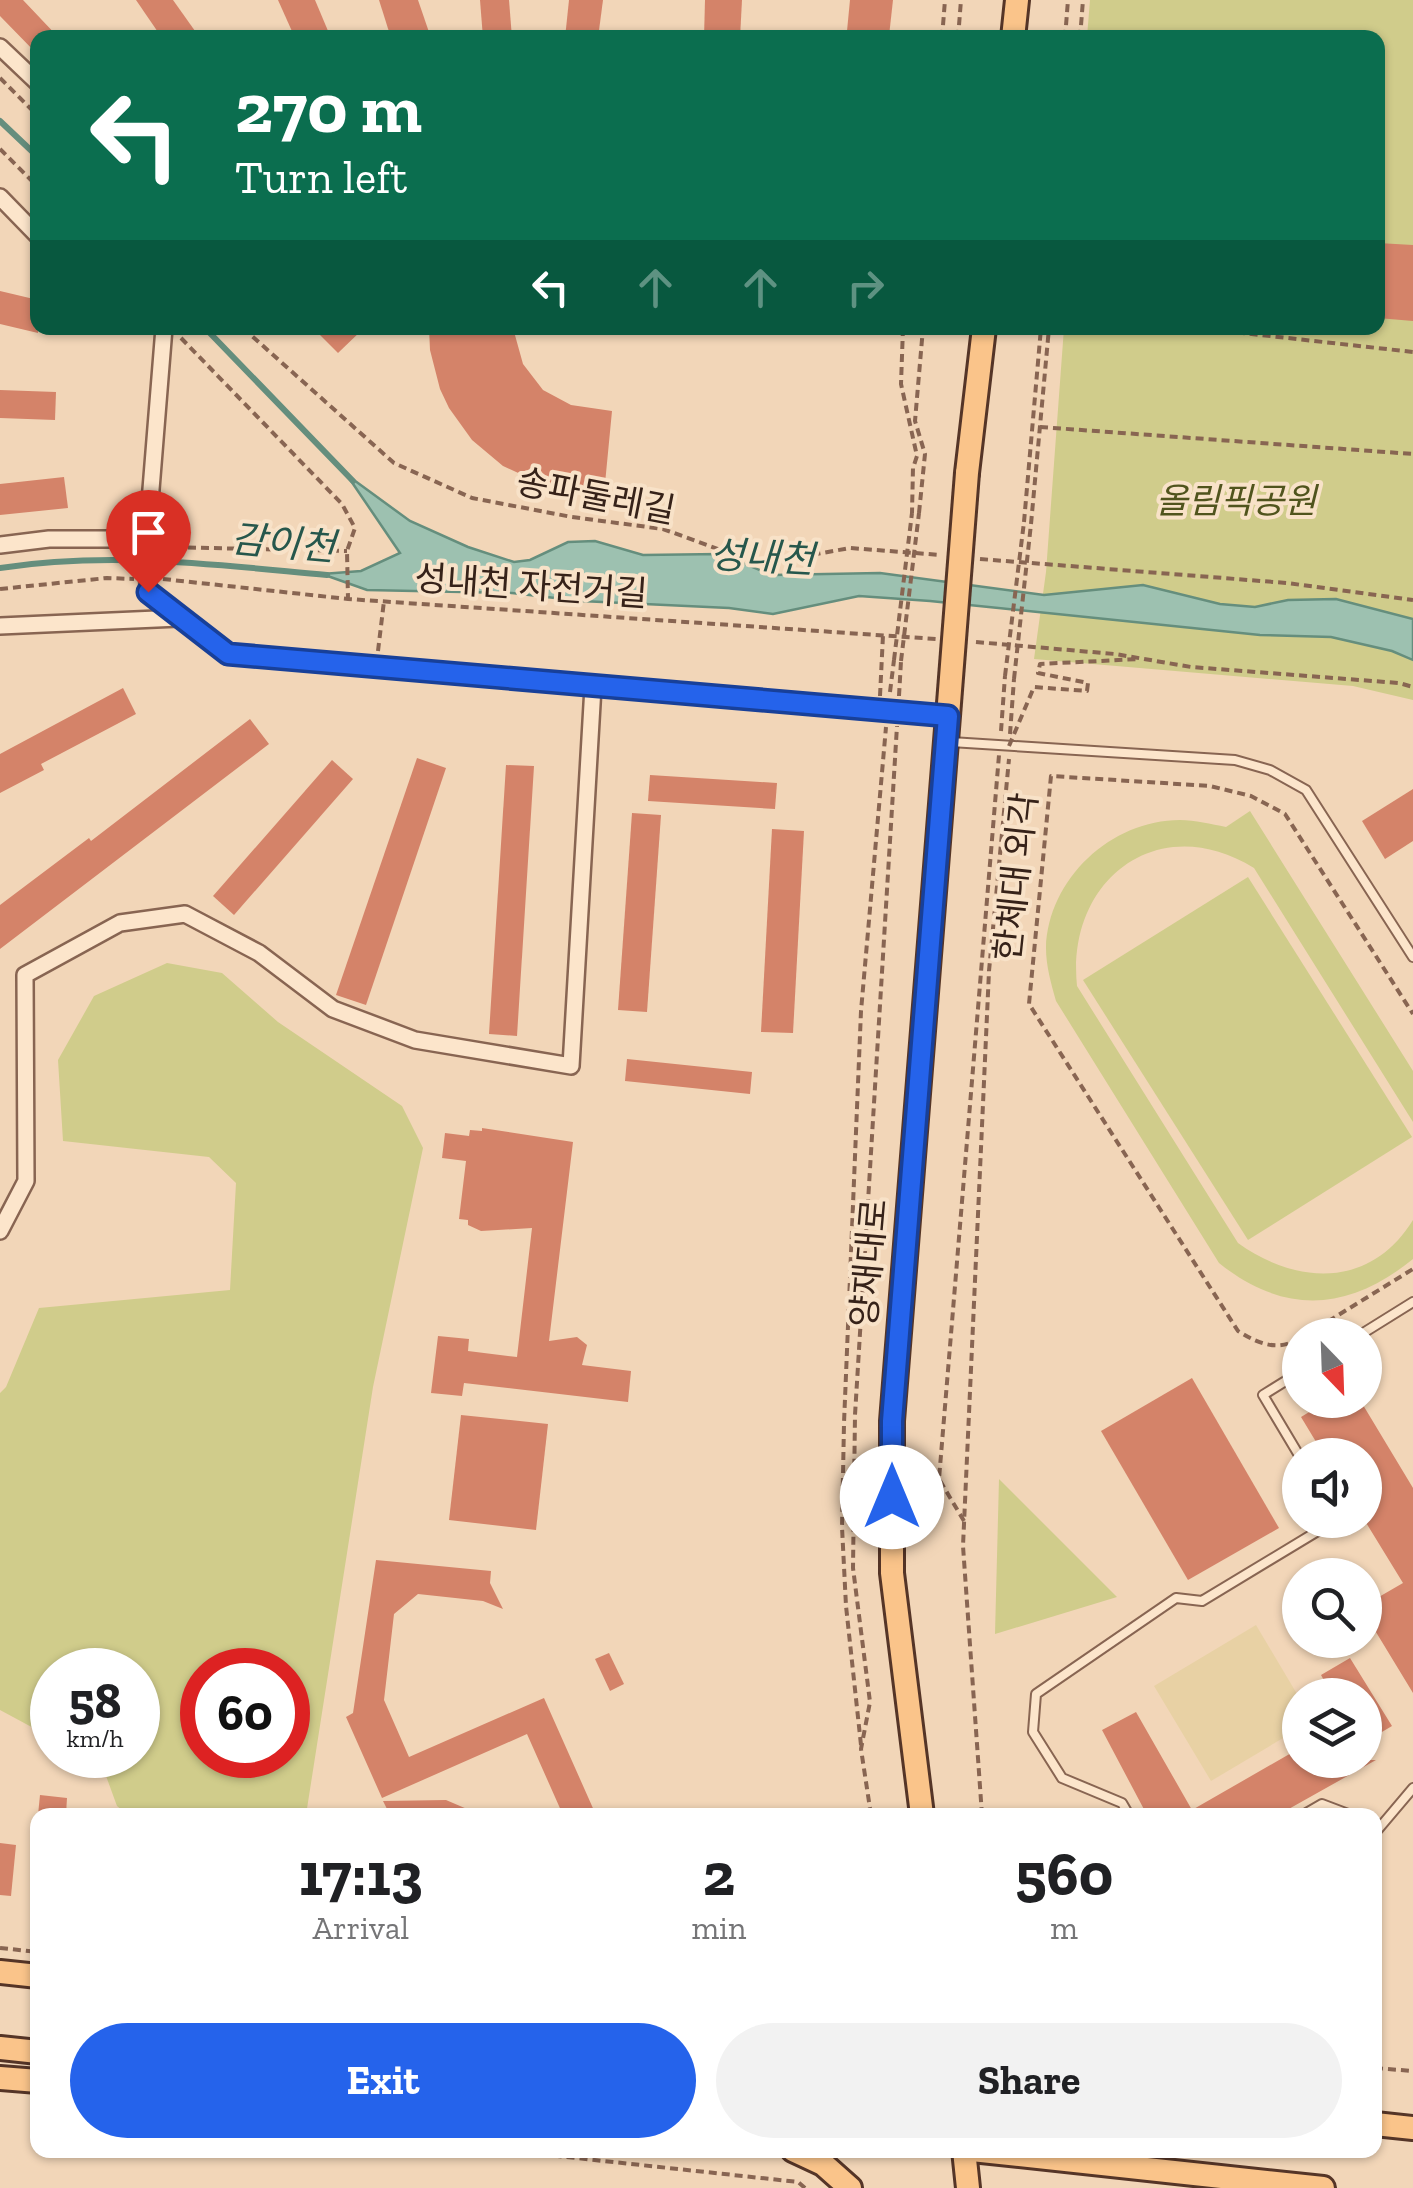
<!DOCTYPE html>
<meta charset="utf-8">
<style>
body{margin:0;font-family:"Zilla Slab","Noto Sans KR",serif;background:#f2f2f2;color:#202124;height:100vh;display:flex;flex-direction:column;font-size:38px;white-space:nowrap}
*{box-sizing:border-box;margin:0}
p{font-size:32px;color:#757577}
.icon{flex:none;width:55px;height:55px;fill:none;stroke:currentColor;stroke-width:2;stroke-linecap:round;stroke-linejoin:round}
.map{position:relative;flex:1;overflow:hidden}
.side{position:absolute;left:30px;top:1808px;width:1352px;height:350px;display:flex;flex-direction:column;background:#fff;border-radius:20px;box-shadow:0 2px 8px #0004}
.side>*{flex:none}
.hud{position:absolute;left:30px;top:30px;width:1355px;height:305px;border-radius:20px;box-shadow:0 2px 8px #0004;background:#0b6e4f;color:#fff;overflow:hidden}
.needle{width:65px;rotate:157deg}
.buttons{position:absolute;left:1282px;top:1318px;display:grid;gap:20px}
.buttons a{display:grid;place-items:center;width:100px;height:100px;border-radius:50%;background:#fff;box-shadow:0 2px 8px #0004;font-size:50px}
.speed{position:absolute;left:30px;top:1648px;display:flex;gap:20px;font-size:50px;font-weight:700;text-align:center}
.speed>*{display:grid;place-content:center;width:130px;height:130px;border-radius:50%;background:#fff;box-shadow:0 2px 8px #0004;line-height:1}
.speed small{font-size:25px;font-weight:400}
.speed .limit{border:15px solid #d22;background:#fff;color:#111}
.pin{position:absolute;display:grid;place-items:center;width:85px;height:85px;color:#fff;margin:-102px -42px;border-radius:50% 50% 50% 0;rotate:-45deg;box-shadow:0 0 10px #0007}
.pin .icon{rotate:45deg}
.me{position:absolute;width:110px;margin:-55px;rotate:0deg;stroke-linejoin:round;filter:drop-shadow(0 0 8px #0008)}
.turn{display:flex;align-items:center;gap:35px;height:210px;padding:0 40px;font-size:45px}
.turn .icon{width:130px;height:130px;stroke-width:2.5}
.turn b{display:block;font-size:70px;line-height:85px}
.lanes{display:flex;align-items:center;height:95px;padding:0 40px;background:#0003;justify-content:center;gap:50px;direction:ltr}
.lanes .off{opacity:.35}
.eta{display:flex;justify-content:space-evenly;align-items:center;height:170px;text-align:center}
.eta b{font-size:60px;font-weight:800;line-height:70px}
.action{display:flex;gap:20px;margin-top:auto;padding:20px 40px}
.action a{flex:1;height:115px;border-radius:60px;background:#2563eb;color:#fff;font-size:40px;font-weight:800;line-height:115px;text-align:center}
.action a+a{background:#f2f2f2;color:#202124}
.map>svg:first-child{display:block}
</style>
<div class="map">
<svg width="1413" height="2188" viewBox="0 0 1413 2188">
<rect width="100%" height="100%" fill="#f2d6b8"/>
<polygon fill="#e8d1a4" points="1256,1625 1300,1699 1300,1728 1211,1781 1154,1686"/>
<g fill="#d0cc8b" fill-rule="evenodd">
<polygon points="1090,0 1413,0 1413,700 1353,686 1034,659 1046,572 1064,328 1378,328 1378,38 1087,37"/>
<path d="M1250 811 1413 1071V1122L1254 868C1159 809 1066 879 1077 986L1238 1243C1298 1286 1371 1288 1413 1220V1259C1348 1312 1284 1315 1219 1263L1056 1001C1051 983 1046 966 1046 948 1048 879 1111 820 1180 820 1195 820 1211 824 1226 827Z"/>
<polygon points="1248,877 1412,1137 1248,1240 1083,980"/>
<path d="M167 963 222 973 278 1022 402 1106 423 1148 373 1387 306 1815H128L117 1806 102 1765 84 1755H138V1670H52V1738L0 1710V1393L6 1387 39 1308 230 1290 236 1183 209 1157 63 1141 58 1060 94 996ZM288 1670V1755H202V1670Z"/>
<polygon points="999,1479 1117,1597 995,1634"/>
</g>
<polygon fill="#9dc1b0" stroke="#658e7d" stroke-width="2.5" points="347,475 410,521 468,547 514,562 530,560 568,542 595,541 643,555 720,554 772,575 880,573 1044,595 1143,585 1220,604 1255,607 1288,600 1336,599 1413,619 1413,660 1392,651 1331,637 1260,635 930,601 859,596 773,614 729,608 581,601 512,593 367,590 322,574 361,571 400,553"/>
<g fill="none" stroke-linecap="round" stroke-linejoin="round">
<g stroke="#658e7d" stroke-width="6">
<polyline points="0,121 38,157"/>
<polyline points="205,328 353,481"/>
<path d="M0 568C111 551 217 565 327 575"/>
</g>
</g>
<g fill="#d48369">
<polygon points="0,0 23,0 59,38 38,38 38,55 0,16"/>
<polygon points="136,0 173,0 200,38 162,38"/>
<polygon points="278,0 315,0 331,38 295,38"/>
<polygon points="379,0 418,0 431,38 391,38"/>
<polygon points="480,0 509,0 512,38 483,38"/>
<polygon points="569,0 603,0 598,38 565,38"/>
<polygon points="705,0 742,0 740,38 704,38"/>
<polygon points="850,0 893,0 889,36 847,31"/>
<polygon points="1378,243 1413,245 1413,321 1378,318"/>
<polygon points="0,291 38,300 38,333 0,324"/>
<polygon points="313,328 364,328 338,353"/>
<polygon points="429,328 513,328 523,364 543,390 571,405 612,411 604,494 540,483 503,466 472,440 449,408 440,389 430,350"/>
<polygon points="0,390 56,392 55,420 0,418"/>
<polygon points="64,477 68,508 0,515 0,484"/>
<polygon points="123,688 136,714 41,764 44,770 0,793 0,754"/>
<polygon points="250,719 269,744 0,949 0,905 89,838 91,841"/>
<polygon points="417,758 446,768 366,1005 336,995"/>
<polygon points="332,760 353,779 234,915 213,896"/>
<polygon points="506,765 534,766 517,1036 489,1034"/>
<polygon points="650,775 777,783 775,809 648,801"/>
<polygon points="1413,789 1413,841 1385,859 1362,821"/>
<polygon points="632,813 661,815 647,1012 618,1010"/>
<polygon points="772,829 804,831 793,1033 761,1032"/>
<polygon points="627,1059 752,1072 750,1094 625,1081"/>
<polygon points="482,1128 573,1142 549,1341 577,1337 587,1345 582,1365 631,1371 628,1402 464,1383 462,1396 431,1393 438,1336 469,1339 468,1351 517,1357 532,1228 481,1231 468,1225 468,1220 459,1219 466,1161 442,1158 445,1133 469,1136 470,1130 482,1131"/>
<polygon points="1192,1378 1279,1528 1188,1580 1101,1431"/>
<polygon points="1329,1400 1360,1400 1413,1488 1413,1693 1365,1614 1365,1605 1403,1583 1365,1521 1365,1455 1324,1455 1301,1417"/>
<polygon points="461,1415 548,1424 536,1530 449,1520"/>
<polygon points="376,1560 491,1571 490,1583 503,1609 483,1601 418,1594 394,1614 384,1700 409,1757 544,1698 596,1815 563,1815 527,1734 382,1798 346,1717 353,1713"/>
<polygon points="609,1653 624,1684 610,1691 595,1659"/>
<polygon points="1350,1658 1392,1726 1365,1742 1365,1695 1332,1695 1321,1675"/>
<polygon points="1136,1712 1192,1810 1300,1748 1300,1760 1376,1760 1278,1815 1147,1815 1102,1730"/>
<polygon points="40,1795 67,1798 66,1815 38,1815"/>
<polygon points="446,1800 481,1815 390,1815 383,1801"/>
<polygon points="0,1843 16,1845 11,1896 0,1895"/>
</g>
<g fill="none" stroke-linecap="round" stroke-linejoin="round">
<defs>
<g id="service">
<polyline points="951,742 1235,760 1270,770 1306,790 1413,957"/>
<polyline points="1360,1335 1413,1302"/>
<polyline points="1300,1372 1263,1395 1300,1457"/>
<polyline points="1129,1815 1122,1803 1062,1778 1033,1732 1036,1694 1176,1598 1202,1601 1336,1520"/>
<polyline points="1303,1815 1322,1804 1351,1815"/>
<polyline points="1375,1833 1413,1788"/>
</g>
<g id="minor">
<polyline points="0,47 38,83"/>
<polyline points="0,197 38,236"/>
<polyline points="0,545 49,539 147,539 164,328"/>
<polyline points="148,592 228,654 948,716"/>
<polyline points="0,626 179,618"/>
<polyline points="0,1231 26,1181 25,975 120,923 185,914 259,953 333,1009 415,1040 571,1066 593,687"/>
</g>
<g id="primary">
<polyline points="1013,38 1017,0"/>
<polyline points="967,473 984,328"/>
<polyline points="922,1815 892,1573 892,1421 948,716"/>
<polyline points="0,1972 38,1976"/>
<polyline points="0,2048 38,2052"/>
<polyline points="0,2078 38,2081"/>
<polyline points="1375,2124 1413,2128"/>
<polyline points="793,2150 823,2164 850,2188"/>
<polyline points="964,2150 968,2188"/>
<polyline points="972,2150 1323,2188"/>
</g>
</defs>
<use href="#service" stroke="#886552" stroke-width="12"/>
<use href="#minor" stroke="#886552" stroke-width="20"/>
<use href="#primary" stroke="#553527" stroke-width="28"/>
<g stroke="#886552" stroke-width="4" stroke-dasharray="8 5" stroke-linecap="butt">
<polyline points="942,38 945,0"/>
<polyline points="958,38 961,0"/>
<polyline points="1065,38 1068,0"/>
<polyline points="1080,38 1083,0"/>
<polyline points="0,78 38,116"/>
<polyline points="0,149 38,187"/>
<polyline points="243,328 394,463 472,498 572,517 663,529 748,560 789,559 850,548 940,555"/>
<polyline points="903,328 901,384 917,456 913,468 912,513"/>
<polyline points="1198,328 1413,352"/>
<polyline points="181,338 342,504 355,528 347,551 348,599"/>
<polyline points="1040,427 1413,454"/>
<polyline points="919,513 925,454 915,421 923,328"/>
<polyline points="1024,522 1041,328"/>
<polyline points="1031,524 1049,328"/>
<polyline points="162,547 347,551"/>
<polyline points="980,559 1287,583 1413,600"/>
<polyline points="163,579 348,599 936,639"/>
<polyline points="0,589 107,578 134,579"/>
<polyline points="976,642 1115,654 1191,667 1399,683 1413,687"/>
<polyline points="378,651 384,601"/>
<polyline points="890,692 894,660"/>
<polyline points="880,696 883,635"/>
<polyline points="899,696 901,661"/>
<polyline points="1001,731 1005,676"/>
<polyline points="1010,734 1014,679"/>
<polyline points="1306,1335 1413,1269"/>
<path d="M1300 1338C1278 1352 1259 1344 1238 1331L1029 1004 1051 776 1210 786 1251 796 1285 814 1413 1014"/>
<polyline points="964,1521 939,1479 999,755"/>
<polyline points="861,1745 846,1606 842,1527 844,1423 861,1011 886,727"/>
<polyline points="871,1815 861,1749 870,1702 853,1568 855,1415 897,726"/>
<polyline points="982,1815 963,1546 989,971 1009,759"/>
<polyline points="0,1948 38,1952"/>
<polyline points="1375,2068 1413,2071"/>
<polyline points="502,2150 798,2182 805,2188"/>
</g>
<use href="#service" stroke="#fce5cb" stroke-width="8"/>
<use href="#minor" stroke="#fce5cb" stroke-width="15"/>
<use href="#primary" stroke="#fac48a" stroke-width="22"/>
<defs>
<polyline id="minor-bridge" points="147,539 148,592"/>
<polyline id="primary-bridge" points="948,716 967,473"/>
</defs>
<use href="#minor-bridge" stroke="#886552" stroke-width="20" stroke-linecap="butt"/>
<use href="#primary-bridge" stroke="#553527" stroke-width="28" stroke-linecap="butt"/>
<g stroke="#886552" stroke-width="4" stroke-dasharray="8 5" stroke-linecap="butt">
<polyline points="894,660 912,513"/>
<polyline points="901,661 919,513"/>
<polyline points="1005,676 1024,522"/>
<polyline points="1014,679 1031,524"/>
<polyline points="1009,746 1034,687 1087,691 1088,683 1038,673 1040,664 1139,659"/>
</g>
<use href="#minor-bridge" stroke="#fce5cb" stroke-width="15"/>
<use href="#primary-bridge" stroke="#fac48a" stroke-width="22"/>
</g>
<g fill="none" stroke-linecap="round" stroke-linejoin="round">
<defs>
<polyline id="route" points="148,592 228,654 948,716 892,1421 892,1497"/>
</defs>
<use href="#route" stroke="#184099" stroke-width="25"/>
<use href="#route" stroke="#2563eb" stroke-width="18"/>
</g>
<g text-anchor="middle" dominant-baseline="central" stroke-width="8" stroke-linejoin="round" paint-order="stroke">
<g font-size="35" fill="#362219" stroke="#f8e2c8">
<text transform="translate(596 496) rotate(11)">송파둘레길</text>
<text transform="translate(531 586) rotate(4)">성내천 자전거길</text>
<text transform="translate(1016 877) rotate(-84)">한체대 외각</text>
<text transform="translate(869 1263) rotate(-85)">양재대로</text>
</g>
<g font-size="35" font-style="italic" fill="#50541d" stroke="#f8e2c8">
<text x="1236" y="501">올림픽공원</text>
</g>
<g font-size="38" font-style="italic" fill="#26574c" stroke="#f8e2c8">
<text transform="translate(283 543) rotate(5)">감이천</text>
<text transform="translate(762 557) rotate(3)">성내천</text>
</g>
</g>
</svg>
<div class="buttons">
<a><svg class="needle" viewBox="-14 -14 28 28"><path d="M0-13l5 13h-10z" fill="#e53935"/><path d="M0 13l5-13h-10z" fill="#757577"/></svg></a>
<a><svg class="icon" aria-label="sound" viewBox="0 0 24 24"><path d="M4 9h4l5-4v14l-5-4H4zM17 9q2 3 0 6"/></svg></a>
<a><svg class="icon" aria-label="search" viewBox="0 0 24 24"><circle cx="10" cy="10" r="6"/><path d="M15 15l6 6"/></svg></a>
<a><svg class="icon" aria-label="layers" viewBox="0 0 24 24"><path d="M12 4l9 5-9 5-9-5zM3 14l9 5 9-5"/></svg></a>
</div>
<div class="speed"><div>58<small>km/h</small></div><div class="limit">60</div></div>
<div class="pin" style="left:148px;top:592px;background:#d93025"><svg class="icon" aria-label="arrive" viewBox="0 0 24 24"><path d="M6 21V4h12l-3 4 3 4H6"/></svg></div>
<svg class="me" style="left:892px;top:1497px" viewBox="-20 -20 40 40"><circle r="19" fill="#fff"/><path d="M0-13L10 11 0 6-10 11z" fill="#2563eb"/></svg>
<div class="hud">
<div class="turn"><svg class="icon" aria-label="left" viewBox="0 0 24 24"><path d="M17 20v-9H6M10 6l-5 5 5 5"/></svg><div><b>270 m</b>Turn left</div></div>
<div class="lanes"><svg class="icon" aria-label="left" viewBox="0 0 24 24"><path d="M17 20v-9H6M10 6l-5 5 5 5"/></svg><svg class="icon off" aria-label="ahead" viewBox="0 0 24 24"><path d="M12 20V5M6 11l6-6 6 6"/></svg><svg class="icon off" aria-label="ahead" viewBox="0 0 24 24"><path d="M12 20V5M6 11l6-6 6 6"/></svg><svg class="icon off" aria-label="right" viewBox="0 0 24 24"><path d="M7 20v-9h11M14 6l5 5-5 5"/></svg></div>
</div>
<section class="side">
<div class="eta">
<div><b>17:13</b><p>Arrival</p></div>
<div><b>2</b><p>min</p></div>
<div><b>560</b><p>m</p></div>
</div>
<div class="action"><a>Exit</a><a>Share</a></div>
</section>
</div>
